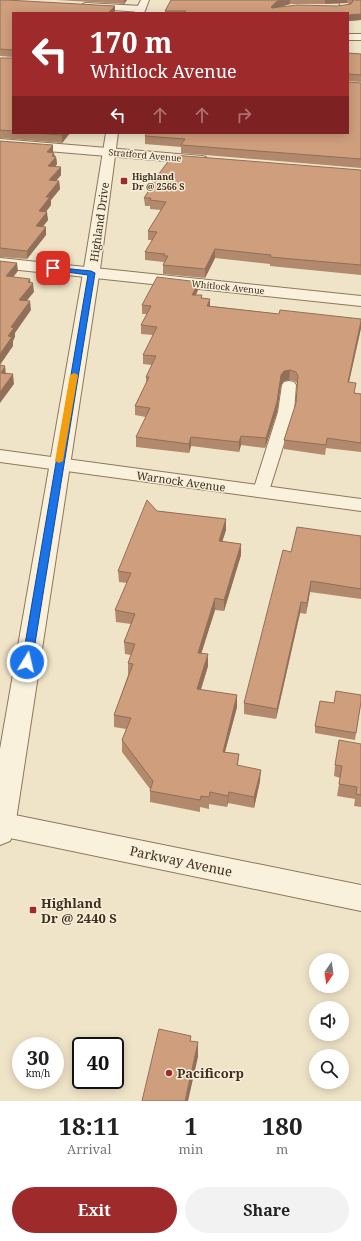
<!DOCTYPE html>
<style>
body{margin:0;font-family:"Noto Serif",serif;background:#f2f2f2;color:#222;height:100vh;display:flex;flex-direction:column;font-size:15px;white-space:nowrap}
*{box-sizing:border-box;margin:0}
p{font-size:13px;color:#767676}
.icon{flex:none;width:22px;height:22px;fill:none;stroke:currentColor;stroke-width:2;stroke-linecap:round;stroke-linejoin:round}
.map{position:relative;height:1101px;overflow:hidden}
.sheet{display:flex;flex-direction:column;background:#fff;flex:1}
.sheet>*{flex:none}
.banner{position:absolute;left:12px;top:12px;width:337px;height:122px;border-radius:0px;box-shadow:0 2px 10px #0003;background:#9e2a2b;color:#fff;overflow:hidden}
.needle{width:26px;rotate:193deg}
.controls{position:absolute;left:309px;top:953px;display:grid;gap:8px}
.controls a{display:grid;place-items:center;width:40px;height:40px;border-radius:50%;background:#fff;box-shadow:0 2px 10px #0003;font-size:20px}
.speed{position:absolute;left:12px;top:1037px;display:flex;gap:8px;font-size:20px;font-weight:700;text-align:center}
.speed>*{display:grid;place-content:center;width:52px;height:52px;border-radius:50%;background:#fff;box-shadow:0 2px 10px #0003;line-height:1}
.speed small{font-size:10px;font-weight:400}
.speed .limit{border:2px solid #111;border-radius:6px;background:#fff;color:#111}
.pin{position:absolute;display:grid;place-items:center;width:34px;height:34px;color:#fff;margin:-17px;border-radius:8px;box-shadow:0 2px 6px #0006}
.me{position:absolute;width:44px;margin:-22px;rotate:9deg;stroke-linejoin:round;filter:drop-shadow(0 0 3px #0008)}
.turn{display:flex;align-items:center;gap:14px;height:84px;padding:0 12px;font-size:18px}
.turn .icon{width:52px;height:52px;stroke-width:2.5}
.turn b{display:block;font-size:28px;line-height:34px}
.lanes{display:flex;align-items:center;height:38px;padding:0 12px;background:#0003;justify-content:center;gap:20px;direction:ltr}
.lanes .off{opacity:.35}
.eta{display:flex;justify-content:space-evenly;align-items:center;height:68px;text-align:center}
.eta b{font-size:24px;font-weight:700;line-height:28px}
.primary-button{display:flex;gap:8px;margin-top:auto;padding:8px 12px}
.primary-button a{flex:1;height:46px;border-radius:24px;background:#9e2a2b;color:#fff;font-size:16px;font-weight:700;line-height:46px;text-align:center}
.primary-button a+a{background:#f2f2f2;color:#222}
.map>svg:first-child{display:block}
</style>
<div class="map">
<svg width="361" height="1101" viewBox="0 0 361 1101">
<rect width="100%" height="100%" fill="#f0e4c8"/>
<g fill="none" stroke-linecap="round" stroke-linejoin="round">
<defs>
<polygon id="service" points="289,381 294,382 296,385 294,412 269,491 267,495 261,496 255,495 253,491 278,412 282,385 284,382"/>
<g id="minor">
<polygon points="338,0 346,0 348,3 361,10 361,17 341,7"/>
<polygon points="86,3 141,6 146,9 141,12 83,8 82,6 83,4"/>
<rect x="348" y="34" width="13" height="6"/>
<polygon points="0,139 202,156 206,157 208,160 206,163 202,164 0,147"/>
<polygon points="0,258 361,296 361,306 0,268"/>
<polygon points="0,450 361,499 361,511 0,462"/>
<polygon points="0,812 361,885 361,911 0,836"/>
</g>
<g id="tertiary">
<polygon points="141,0 149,0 144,13 134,13"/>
<polygon points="106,133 118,133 101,262 14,833 10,841 0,845 0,749 85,262"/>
</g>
</defs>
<use href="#service" stroke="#8d765c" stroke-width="2"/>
<use href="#minor" stroke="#8d765c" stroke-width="2"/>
<use href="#tertiary" stroke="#8d765c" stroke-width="2"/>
<use href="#service" fill="#faf1dc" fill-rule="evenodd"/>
<use href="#minor" fill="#faf1dc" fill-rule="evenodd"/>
<use href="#tertiary" fill="#faf1dc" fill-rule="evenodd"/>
</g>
<g fill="#b2896c" fill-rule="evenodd">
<polygon points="0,0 115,6 115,12 13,13 13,57 0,56"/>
<polygon points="57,0 127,0 124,4"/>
<path d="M171 0H361V20L348 21V13H165V11ZM347 3 350 5 337 6 276 8 290 4H325Z"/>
<polygon points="348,53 361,54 361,82 348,81"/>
<polygon points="0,58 13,58 13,133 70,133 62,143 0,138"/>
<polygon points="361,83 361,168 181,153 181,147 145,144 145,136"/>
<polygon points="0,141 53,153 55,156 56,157 57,164 55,167 61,167 61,175 56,181 59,181 60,189 51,200 51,205 46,212 48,220 43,227 46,227 46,235 27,259 0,257"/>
<polygon points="361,170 361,275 270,266 270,264 215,258 205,278 163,274 163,265 164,262 145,260 145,252 152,240 148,240 148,231 161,210 150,209 150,206 145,206 144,198 149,191 149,187"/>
<polygon points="199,282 198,290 196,295 202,295 202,298 210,306 279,314 361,319 361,328 349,382 355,393 361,394 361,452 326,448 325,455 284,449 284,440 296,403 298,385 295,381 289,380 284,381 281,385 277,412 265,448 241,445 239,452 191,446 189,453 136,447 136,437 146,417 135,415 135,406 146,384 146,377 152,365 143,364 143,355 153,335 141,334 141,325 147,314 142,314 142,305"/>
<polygon points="157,511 226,519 226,530 222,541 241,544 241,555 224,611 215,610 201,653 208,666 201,690 237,695 237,707 225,752 239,754 238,765 260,781 254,808 228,803 227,807 209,804 209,809 200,807 200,812 150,802 150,789 122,752 122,740 126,729 114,727 114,715 128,675 128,663 131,655 125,654 124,642 131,624 116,622 115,610 127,583 119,582 118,571"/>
<polygon points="361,536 361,599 310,592 306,614 300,613 276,719 244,714 244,703 291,552"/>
<polygon points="361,702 355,740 315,733 315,726 334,703"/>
<polygon points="361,744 361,807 354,806 355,799 337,796 340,778 334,776 335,765"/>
</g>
<g fill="#916f58">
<polygon points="124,0 127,0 124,4"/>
<polygon points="282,0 290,0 290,4 276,8 270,13 271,7 277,1"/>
<polygon points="325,0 347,0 347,3 325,4"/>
<polygon points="115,6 115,12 114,13 108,13"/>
<polygon points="361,14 361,20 348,21 348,15"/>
<polygon points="63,133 70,133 62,143 62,135"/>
<polygon points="53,145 53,153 47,152"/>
<polygon points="54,153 55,158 56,157 57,164 48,174 48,166 52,156"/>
<polygon points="61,167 61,175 50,188 49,180"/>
<polygon points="59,181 60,189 51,200 51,205 40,219 39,211 46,197"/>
<polygon points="47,212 48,220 36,234 36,226"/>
<polygon points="46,227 46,235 27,259 27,251"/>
<polygon points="215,249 215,258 205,278 205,269"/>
<polygon points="17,263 18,271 7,285 6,276"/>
<polygon points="30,279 31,286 33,283 34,292 20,309 19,300 28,282"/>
<polygon points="199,282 198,290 192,303 192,295"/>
<polygon points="210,299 210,308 207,306"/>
<polygon points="30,301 31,310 15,333 15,337 13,341 13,346 0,365 0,354 8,336 11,327"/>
<polygon points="361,321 361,328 347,391 348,382"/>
<polygon points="5,366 6,375 1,373"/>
<polygon points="290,370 289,380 284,381 281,385 277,412 265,448 266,438 281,375 284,371"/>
<polygon points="13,374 14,384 0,403 0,392"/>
<polygon points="241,436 241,445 239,452 239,442"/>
<polygon points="191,437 191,446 189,453 189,444"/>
<polygon points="226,519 226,530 219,552 219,541"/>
<polygon points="241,544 241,555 224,611 224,600"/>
<polygon points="311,581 310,592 306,614 307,603"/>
<polygon points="215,598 215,610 198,664 198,653"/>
<polygon points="301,602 300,613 276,719 277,709"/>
<polygon points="208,654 208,666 197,701 197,689"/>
<polygon points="237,695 237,707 222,763 223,752"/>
<polygon points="261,770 260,781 254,808 254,797"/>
<polygon points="229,792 228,803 227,807 228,796"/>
<polygon points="198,1042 198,1057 188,1101 185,1101"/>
</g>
<g fill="#cf9f7d" stroke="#916f58">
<polygon points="0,0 7,0 115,6 108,13 13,13 13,50 0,49"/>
<polygon points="171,0 282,0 277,1 271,7 272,8 297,5 337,6 351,4 353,1 352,0 361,0 361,14 348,15 348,13 184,13 186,11 165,11"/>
<polygon points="348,53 361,54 361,75 348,74"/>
<polygon points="0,58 13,58 13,131 0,130"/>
<polygon points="348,82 361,83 361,159 181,145 185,139 145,136 147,133 348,133"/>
<polygon points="35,133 63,133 62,135"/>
<polygon points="0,141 53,145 47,152 54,153 52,156 56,157 48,166 61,167 49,180 59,181 46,197 50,197 39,211 47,212 36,226 46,227 27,251 0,248"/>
<polygon points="173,155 361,170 361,265 270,257 271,255 215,249 205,269 163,265 168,256 164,256 165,254 145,252 157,232 148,231 166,202 150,200 151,198 144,198 151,187 149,187"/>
<polygon points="0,261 17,263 6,276 30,279 28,282 33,283 19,300 30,301 11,327 14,328 8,336 12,337 0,354"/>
<polygon points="157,277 199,282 192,295 202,295 201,298 210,299 207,306 279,314 280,310 361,319 361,321 348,382 356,383 354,393 361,394 361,443 327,438 326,445 284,440 296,403 298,376 296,372 290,370 284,371 281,375 277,402 266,438 241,436 239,442 191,437 189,444 136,437 150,408 135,406 149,377 146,377 156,356 143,355 157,327 141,325 151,306 142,305"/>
<polygon points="0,365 5,366 1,373 13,374 0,392"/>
<polygon points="147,500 157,511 226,519 219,541 241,544 224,600 215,598 198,653 208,654 197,689 237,695 223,752 239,754 237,765 261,770 254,797 229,792 228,796 210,792 209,797 201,796 200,800 150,791 153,781 122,740 131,718 114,715 133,664 128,663 135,644 124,642 135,614 115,610 131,573 118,571"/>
<polygon points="297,527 361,536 361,589 311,581 307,603 301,602 277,709 244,703 283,550 291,552"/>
<polygon points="336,691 361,695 361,702 356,733 315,726 320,701 334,703"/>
<polygon points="339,740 361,744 361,795 356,794 357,787 339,784 342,766 335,765"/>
<polygon points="159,1029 191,1036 190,1041 198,1042 185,1101 142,1101"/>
</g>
<polygon fill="#1a73e8" stroke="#114b97" points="51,267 91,271 95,273 32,662 31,664 24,664 22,662 88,275 53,270 50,268"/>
<polygon fill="#f59e0b" points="74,373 78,375 63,461 59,463 55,461 70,375"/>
<g fill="#9e2a2b" stroke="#f7eed8" stroke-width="1.5">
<rect x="120" y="177" width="8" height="8" rx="2"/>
<rect x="29" y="906" width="8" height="8" rx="2"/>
<circle cx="169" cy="1073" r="4"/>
</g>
<g text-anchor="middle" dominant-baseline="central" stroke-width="3" stroke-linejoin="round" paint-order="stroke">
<g font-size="9" fill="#3d2e20" stroke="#f7eed8">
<text transform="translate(145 155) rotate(5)">Stratford Avenue</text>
<text transform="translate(228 287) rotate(6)">Whitlock Avenue</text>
</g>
<g font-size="9" font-weight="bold" fill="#3d2e20" stroke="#f7eed8" text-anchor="start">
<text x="132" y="176">Highland<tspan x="132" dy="10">Dr @ 2566 S</tspan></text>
</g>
<g font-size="11" fill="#3d2e20" stroke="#f7eed8">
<text transform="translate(99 222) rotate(-82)">Highland Drive</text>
<text transform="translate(181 481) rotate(8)">Warnock Avenue</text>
</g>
<g font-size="13" fill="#3d2e20" stroke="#f7eed8">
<text transform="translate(181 861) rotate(12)">Parkway Avenue</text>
</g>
<g font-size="13" font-weight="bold" fill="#3d2e20" stroke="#f7eed8" text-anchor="start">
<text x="41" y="903">Highland<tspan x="41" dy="15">Dr @ 2440 S</tspan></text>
<text x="177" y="1073">Pacificorp</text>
</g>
</g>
</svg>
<div class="controls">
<a><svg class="needle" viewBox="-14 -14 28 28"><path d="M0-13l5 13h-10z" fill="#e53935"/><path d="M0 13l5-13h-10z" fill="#767676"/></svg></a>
<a><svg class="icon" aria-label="sound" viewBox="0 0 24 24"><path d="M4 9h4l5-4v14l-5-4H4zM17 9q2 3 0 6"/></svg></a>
<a><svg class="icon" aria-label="search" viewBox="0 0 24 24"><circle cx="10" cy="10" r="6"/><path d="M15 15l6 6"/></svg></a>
</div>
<div class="speed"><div>30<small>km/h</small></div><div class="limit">40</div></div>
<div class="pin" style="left:53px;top:268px;background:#d93025"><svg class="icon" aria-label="arrive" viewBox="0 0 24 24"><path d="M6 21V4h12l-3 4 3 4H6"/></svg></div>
<svg class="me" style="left:27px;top:662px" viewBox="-20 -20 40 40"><circle r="17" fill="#1a73e8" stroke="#fff" stroke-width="3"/><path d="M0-11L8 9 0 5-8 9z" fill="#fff"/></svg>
<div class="banner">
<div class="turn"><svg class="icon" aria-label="left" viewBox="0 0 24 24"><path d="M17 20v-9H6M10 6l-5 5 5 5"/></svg><div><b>170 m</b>Whitlock Avenue</div></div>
<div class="lanes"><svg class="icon" aria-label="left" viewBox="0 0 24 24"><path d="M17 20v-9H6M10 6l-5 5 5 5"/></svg><svg class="icon off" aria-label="ahead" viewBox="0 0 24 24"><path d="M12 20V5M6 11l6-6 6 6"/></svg><svg class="icon off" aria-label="ahead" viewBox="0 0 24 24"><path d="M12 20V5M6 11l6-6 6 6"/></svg><svg class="icon off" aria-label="right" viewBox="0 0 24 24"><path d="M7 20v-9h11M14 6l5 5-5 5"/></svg></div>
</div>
</div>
<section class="sheet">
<div class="eta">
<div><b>18:11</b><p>Arrival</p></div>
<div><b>1</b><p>min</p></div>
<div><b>180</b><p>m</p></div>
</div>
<div class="primary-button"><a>Exit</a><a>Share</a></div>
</section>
